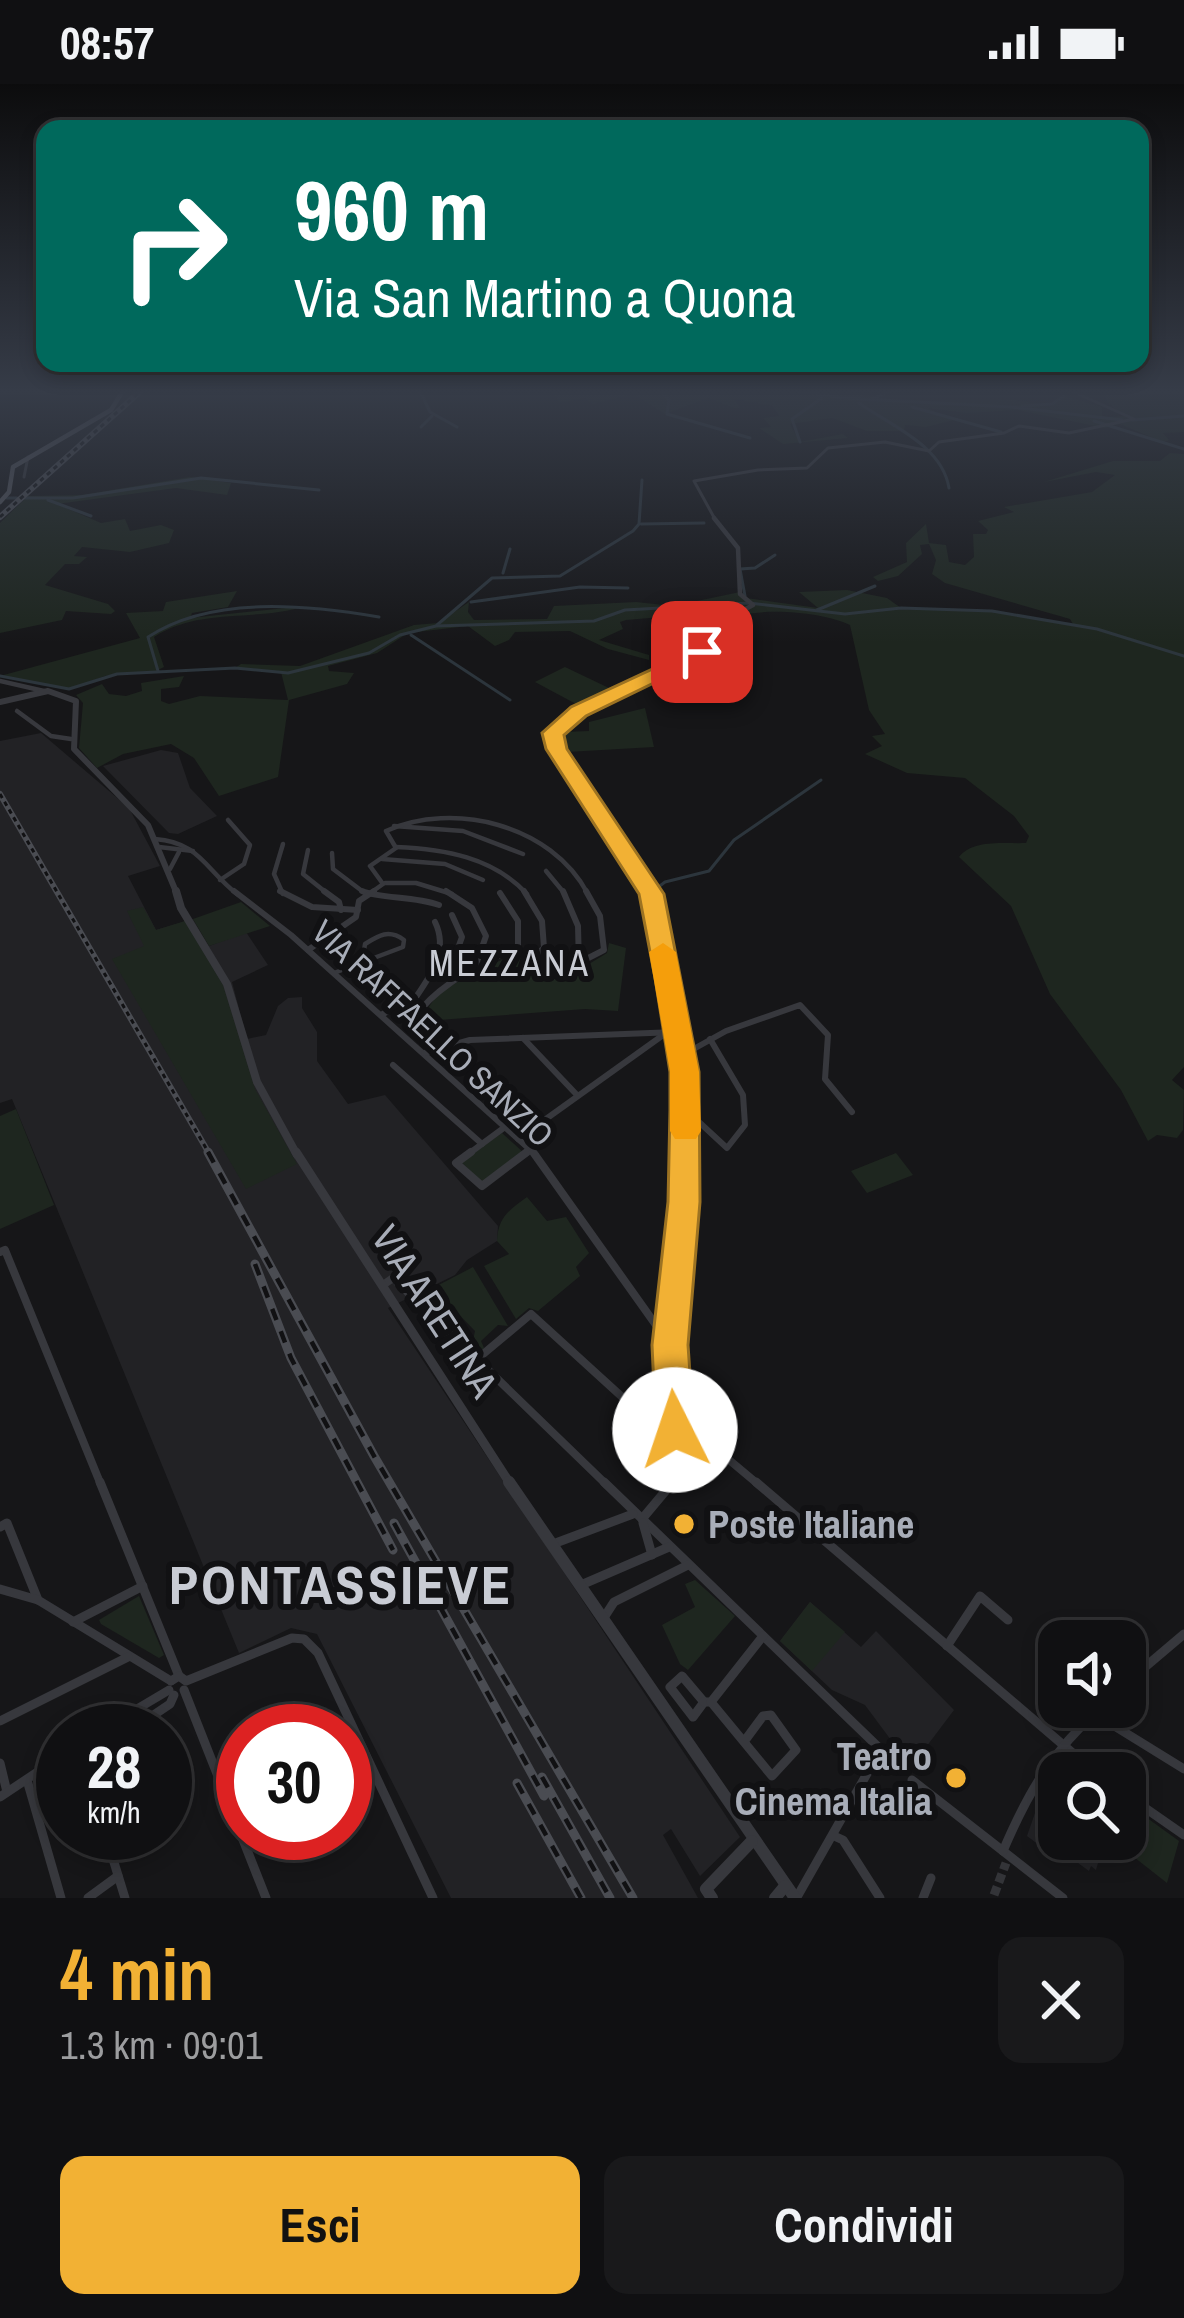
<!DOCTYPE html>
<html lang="it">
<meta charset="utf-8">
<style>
body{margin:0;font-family:"Archivo Narrow",sans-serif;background:#19191b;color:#f1f3f6;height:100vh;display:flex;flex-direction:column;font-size:45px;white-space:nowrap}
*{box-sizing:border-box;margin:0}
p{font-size:39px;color:#9c9d9f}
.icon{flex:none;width:66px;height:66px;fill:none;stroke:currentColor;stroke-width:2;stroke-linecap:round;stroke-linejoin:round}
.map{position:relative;height:1814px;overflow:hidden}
.side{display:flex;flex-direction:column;background:#101012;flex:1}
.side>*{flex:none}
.guide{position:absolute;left:36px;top:36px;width:1113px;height:252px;border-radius:24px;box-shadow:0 6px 18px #0003,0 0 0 3px #303032;background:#00695c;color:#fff;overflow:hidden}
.buttons{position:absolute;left:1038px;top:1536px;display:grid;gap:24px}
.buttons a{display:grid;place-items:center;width:108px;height:108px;border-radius:24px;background:#101012;box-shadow:0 6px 18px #0003,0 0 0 3px #303032;font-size:60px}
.speed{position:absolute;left:36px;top:1620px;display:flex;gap:24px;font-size:60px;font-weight:700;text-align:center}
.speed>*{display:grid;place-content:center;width:156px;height:156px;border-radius:50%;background:#101012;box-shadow:0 6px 18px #0003,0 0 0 3px #303032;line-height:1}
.speed small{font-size:30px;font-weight:400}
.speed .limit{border:18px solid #d22;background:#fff;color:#111}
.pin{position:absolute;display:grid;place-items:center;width:102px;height:102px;color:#fff;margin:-51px;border-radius:24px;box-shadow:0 6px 18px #0006}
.me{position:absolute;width:132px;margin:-66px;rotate:356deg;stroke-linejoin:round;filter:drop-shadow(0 0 9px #0008)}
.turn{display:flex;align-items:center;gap:42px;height:252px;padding:0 60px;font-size:54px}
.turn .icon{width:156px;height:156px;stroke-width:2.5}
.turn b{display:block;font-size:84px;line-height:102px}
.round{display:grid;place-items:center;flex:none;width:126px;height:126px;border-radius:24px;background:#19191b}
.headline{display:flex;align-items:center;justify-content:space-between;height:204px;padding:0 60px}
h1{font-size:72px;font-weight:800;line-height:90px;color:#f2b134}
.cta{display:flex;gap:24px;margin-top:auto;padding:24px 60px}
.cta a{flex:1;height:138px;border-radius:24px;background:#f2b134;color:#111;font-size:48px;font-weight:800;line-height:138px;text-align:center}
.cta a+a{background:#19191b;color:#f1f3f6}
.status{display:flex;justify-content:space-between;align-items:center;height:84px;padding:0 60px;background:#101012;direction:ltr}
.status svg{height:33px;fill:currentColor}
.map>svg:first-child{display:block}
</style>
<div class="status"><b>08:57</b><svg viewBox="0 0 49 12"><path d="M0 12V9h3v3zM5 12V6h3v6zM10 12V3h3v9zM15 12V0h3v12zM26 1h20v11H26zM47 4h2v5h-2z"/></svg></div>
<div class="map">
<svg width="1184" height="1814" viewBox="0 0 1184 1814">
<rect width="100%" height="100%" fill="#161618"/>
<g fill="#222225">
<polygon points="41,649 129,724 160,782 128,792 156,846 193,835 209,862 246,848 268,881 232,898 247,955 266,951 278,922 288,914 302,913 302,924 317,948 317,977 348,1020 385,1011 498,1142 497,1157 467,1176 455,1191 388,1224 740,1753 700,1792 671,1745 663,1751 698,1814 451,1814 317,1550 291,1544 239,1569 12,1015 0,1019 0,657"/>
<polygon points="161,666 178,669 190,704 217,732 178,750 169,749 103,682"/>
<polygon points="810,1518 861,1563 876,1547 954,1626 911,1683 865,1621 832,1606 780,1557"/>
<polygon points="1044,1703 1059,1711 1059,1755 1105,1755 1096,1786 1091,1782 1089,1787 1063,1768 1059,1776 1027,1752"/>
</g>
<g fill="#1e261f">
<polygon points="551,305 838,305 884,317 1014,316 1049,321 1064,312 1102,323 1102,334 1124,332 1108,319 1102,306 1184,305 1184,348 1163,349 1169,356 1163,358 1120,340 1105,344 1017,326 967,329 927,324 954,336 926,343 905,341 904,347 867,347 832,334 790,340 800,358 843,350 848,354 783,360 759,344 771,343 763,334 779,332 773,322 735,315 740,324 735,324 708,314 665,330 633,310 593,320 585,314 560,319"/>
<path d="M1170 369 1184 370V983L1172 996 1184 1006 1183 1046 1177 1054 1157 1051 1148 1057 1121 1006 1050 910 1011 822 959 773C973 755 1005 760 1026 759L1029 752 1014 732 965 694 907 689 865 670 882 662 872 652 885 650 869 626 850 541C820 527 753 522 725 537L708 529 626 536 620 538 623 545 599 556 649 571V576L608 565 570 547 515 548 509 556 495 562 468 542 408 549 377 569 328 582 329 587 354 589 347 600 289 616 278 693 219 712 194 674 171 660 123 670 97 684 79 664 83 619 76 611 102 600 109 610 126 612 142 607 141 599 184 592 179 603 161 605V617L169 620 200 612 288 616 281 588 235 584 241 580 300 582 414 541 438 539 469 518 468 528 474 536 547 535 554 522 636 518 673 522 740 508 746 514 818 524 799 508 847 506 887 514 901 524 992 527 1073 540 1070 535 945 499 932 490 936 476 929 460 920 461 922 470 898 492 878 497 873 493 907 478 906 459 926 440 929 459 946 461 949 478 965 481 974 473 973 450H986L988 446 978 437 1014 428 1004 423 1092 408 1115 391 1096 388 1044 398 1113 377H1160Z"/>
<polygon points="190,393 231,399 227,411 176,404 57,420 101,439 125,435 130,447 161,441 174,446 169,459 130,468 82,463 74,472 87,473 79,480 65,480 45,501 108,520 115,527 111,530 66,527 62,536 0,549 0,439 28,412 82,411"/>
<path d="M237 507 228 523 192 529 190 534 305 522C259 538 199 523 154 553L164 583 154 588 105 592 69 605 0 592 140 554 126 529 163 527 166 518Z"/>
<polygon points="565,583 609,604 578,621 535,598"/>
<polygon points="645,624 654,663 567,668 564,648 589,647 589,638"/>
<polygon points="241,818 270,842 209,862 193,835"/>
<polygon points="143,823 156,846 185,837 223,901 255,1005 297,1080 246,1105 112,875 144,862 127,827"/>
<path d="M609 859 626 864 618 927 585 925 399 939 393 933 399 927 410 931 426 927 440 907 513 870C546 872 550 906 591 884L589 880 607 869Z"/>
<polygon points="16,1025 54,1121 0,1145 0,1032"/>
<polygon points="502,1049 523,1068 482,1098 461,1078"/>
<polygon points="896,1069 913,1091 867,1109 851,1087"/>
<path d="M527 1113 547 1137 566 1133 589 1169 576 1183 580 1192 538 1227 529 1224 516 1235 484 1182 509 1170 497 1157C498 1133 509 1126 527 1113Z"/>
<polygon points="473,1183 508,1242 498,1241 481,1257 484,1264 478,1269 471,1265 475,1247 440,1211 417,1218 414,1214"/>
<polygon points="695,1496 735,1532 688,1586 680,1580 662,1541 695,1523 685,1500"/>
<polygon points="139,1512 164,1571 159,1574 101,1540 99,1536"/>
<polygon points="810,1518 845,1548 812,1587 780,1557"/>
<polygon points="1125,1718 1179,1757 1167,1799 1111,1755 1125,1755"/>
</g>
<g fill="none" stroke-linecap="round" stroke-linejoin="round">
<g stroke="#2c353c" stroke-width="3">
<polyline points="419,305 430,328 457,343"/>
<polyline points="660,305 669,316 667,330 750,354"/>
<polyline points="787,305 843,314 1011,323 1122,336"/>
<polyline points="869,316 895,305"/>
<path d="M859 319C891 342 942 361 949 404"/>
<polyline points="1022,322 1052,320 1064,312"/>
<polyline points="912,323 1001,348"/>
<polyline points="1132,336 1184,332"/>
<polyline points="1094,337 1184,365"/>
<polyline points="421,343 432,332"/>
<polyline points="800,358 792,335 822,314"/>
<polyline points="7,414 17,414"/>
<polyline points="22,414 73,414 201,394 319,406"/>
<polyline points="48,416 91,432"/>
<polyline points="641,440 704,439"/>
<polyline points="503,489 510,465"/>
<polyline points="745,512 740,485 755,484 775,471"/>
<polyline points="471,518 580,503 628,504"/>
<polyline points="817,526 875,502"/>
<polyline points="437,541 492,494 560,492 633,447 639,440 642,396"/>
<polyline points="411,551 510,616"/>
<path d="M158 587 148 553C212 511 307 521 379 533"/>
<polyline points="0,592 69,605 117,590 235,584 288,589 369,569 400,551 436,542 594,537 625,526 749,519 845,530 901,524 992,527 1097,545 1184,572"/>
<polyline points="653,807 665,798 709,787 734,756 821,696"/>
</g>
<polyline stroke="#333438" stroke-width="9" stroke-dasharray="9 4.5" stroke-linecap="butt" points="994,1811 1006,1779"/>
<path stroke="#37383d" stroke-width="4.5" d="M334 889 403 863 404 856C389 845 379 851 365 860L363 873"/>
<g stroke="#37383d" stroke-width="3">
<polyline points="24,393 28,373"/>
<polyline points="716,437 694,397 758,386 807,384 828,364 885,358 929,367 939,358 1004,349 1019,342 1069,349 1134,335 1067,305"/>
</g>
<g stroke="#37383d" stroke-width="4.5">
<polyline points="0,597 44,607"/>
<polyline points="17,627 51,652 71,655"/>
<polyline points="394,742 463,747 523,770"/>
<path d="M155 755C199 758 205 785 237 810"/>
<polyline points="283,760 274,790 283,810"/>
<polyline points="159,763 193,767"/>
<path d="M396 763C444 765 493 773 527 810"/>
<polyline points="308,766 303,790 328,810"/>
<polyline points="332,769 333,785 366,810"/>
<polyline points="382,775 445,780 483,796"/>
<polyline points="170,785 179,768"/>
<polyline points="546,787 565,810"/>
<polyline points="220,796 244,780 250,761 228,736"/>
<polyline points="385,799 416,799 452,810"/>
<path d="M369 810 383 800 370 782 396 764 386 747C453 717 551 740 588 810"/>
<polyline points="652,810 557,665 553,649 579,628 702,568 729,534 753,521 740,510 738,464 714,434"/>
</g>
<g stroke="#37383d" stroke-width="6">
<polyline points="234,807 291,851 536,1071"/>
<polyline points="280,807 312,823 358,826"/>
<polyline points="324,807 339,818 341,826"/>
<path d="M362 807C381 815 413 812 439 821"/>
<polyline points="446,807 472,824 486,852 474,886"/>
<polyline points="524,807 542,837 544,864 533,873"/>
<polyline points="563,807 578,842 579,881"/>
<polyline points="650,807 684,988 685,1071"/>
<polyline points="500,809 518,837 518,867"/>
<polyline points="308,866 356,833 359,817 374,807"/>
<polyline points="451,897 449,889 462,853 452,831"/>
<path d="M408 925C425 898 451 871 435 838"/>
<path d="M381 931 396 923 422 924C439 904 487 871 515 868 530 866 546 881 559 889L604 866 600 832 586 807"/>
<polyline points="523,954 577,1011"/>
<polyline points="424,969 470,956 676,948"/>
<polyline points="681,972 726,947 800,921 828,951 825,995 852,1028"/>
<polyline points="393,981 482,1060"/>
<polyline points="686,1026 727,1064 745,1041 743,1011 710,955"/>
<polyline points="518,1055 666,949"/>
<polyline points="467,1071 505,1043"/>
<polyline points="523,1071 530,1066"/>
</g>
<g stroke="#37383d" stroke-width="8">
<polyline points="471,1068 456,1079 482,1102 527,1068"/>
<polyline points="533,1068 668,1258"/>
<polyline points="0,1168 5,1166 101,1401"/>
<polyline points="383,1201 393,1194 607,1401"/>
<polyline points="476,1276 531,1230 643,1332 672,1344"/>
<polyline points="672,1337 691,1344 759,1401"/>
<polyline points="671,1401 688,1380 672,1337 670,1261 685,1068"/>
</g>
<g stroke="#37383d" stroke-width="9">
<polyline points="100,1398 179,1592"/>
<polyline points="604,1398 900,1684"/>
<polyline points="756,1398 1096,1689"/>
<polyline points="642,1435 673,1398"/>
<polyline points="643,1439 652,1471"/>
<polyline points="0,1443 7,1439 38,1516"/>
<polyline points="553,1460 633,1430"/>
<polyline points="581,1501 669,1463"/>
<polyline points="0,1505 38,1516 171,1597"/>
<polyline points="605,1532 614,1518 688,1481"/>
<polyline points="73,1538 143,1502"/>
<polyline points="947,1562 980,1512 1008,1536"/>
<polygon points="682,1592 704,1618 693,1633 670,1603"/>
<polyline points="171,1597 179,1592 186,1597 292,1554 304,1555 318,1569 433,1814"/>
<polyline points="1125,1600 1184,1550"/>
<polyline points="184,1606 266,1814"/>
<polyline points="704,1618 711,1618"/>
<polyline points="1095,1630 1184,1685"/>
<polyline points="0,1637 128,1573"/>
<polyline points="100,1647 169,1606"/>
<polyline points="130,1647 170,1620 174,1611"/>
<polyline points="746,1655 763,1632 771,1631 796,1666 772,1692 711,1618 763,1552"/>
<polyline points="0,1679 7,1708"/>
<polyline points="27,1696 61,1814"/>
<polyline points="912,1696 1063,1814"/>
<polyline points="1125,1710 1184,1751"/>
<polyline points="0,1713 63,1671"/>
<polyline points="105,1749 125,1814"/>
<polyline points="834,1752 843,1756 880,1814"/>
<path d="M1003 1767C1029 1706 1052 1668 1101 1623"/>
<polyline points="797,1813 881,1665"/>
<polyline points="88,1814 118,1792"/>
<polyline points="923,1814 931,1794"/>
</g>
<polyline stroke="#37383d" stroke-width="6" points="0,618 48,607 76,617 74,665 148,741 177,810"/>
<polyline stroke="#37383d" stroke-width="8" points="176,807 181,824 227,900 257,998 297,1071"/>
<polyline stroke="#37383d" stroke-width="9" points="296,1068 511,1401"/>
<g stroke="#37383d" stroke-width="12">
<polyline points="509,1398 795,1814"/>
<polyline points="712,1814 706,1805 752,1757"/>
<polyline points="775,1814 785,1802"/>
</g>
<polyline stroke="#53555c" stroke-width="4.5" points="0,418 9,408 13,383 111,326 124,305"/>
<defs>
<g id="rail-far1">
<polyline points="0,433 143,305"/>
<polyline points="0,710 210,1071"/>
</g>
<g id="rail">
<polyline points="208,1068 374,1372 633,1814"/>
<polyline points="255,1180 291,1274 393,1466"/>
<polyline points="394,1439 544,1712"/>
<polyline points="542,1693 610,1814"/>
<polyline points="517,1699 581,1814"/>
</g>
</defs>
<use href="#rail-far1" stroke="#4a4c52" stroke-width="6"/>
<use href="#rail" stroke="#4a4c52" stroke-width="9"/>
<use href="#rail-far1" stroke="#111113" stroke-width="3" stroke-dasharray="4.5" stroke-linecap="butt"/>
<use href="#rail" stroke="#111113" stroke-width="4.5" stroke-dasharray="12" stroke-linecap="butt"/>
</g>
<linearGradient id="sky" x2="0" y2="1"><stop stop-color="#0c0c0d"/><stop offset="0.55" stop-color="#363c48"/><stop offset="1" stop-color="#363c48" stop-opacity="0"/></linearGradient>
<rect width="1184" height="559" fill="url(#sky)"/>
<polygon fill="#f2b134" stroke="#9d7322" stroke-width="3" points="702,562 712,568 709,572 586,632 564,651 567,665 664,810 699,988 700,1118 688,1261 694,1346 688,1359 675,1365 662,1359 656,1346 652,1261 668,1118 670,1026 670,988 655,894 639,810 546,665 542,649 571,623"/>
<polygon fill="#f59e0b" points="663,859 676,868 699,988 701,1047 696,1055 675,1055 670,1047 670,988 649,868"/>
<g fill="#f2b134" stroke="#111113" stroke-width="4.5">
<circle cx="684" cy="1440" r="12"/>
<circle cx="956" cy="1694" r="12"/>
</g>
<g text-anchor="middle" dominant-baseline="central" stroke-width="12" stroke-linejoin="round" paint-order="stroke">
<g font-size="33" fill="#a8adb8" stroke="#111113">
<text transform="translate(433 949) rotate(43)">VIA RAFFAELLO SANZIO</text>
</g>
<g font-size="36" letter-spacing="3" fill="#c9ccd4" stroke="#111113">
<text x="510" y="879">MEZZANA</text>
</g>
<g font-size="39" fill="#a8adb8" stroke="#111113">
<text transform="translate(435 1227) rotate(57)">VIA ARETINA</text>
</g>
<g font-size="39" font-weight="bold" fill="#a8adb8" stroke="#111113" text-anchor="start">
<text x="708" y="1440">Poste Italiane</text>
<text x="932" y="1672" text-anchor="end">Teatro<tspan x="932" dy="45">Cinema Italia</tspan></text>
</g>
<g font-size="54" font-weight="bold" letter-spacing="3" fill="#c9ccd4" stroke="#111113">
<text x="341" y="1500">PONTASSIEVE</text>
</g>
</g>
</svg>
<div class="buttons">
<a><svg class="icon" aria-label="sound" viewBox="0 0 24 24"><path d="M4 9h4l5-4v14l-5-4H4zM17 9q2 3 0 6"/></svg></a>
<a><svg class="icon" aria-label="search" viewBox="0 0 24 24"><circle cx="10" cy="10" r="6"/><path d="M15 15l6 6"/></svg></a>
</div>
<div class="speed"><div>28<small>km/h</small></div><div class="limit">30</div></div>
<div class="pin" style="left:702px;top:568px;background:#d93025"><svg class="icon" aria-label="arrive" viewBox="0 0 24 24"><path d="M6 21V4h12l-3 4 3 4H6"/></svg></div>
<svg class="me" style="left:675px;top:1346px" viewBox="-20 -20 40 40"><circle r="19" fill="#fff"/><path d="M0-13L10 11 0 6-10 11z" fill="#f2b134"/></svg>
<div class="guide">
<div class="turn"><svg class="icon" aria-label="right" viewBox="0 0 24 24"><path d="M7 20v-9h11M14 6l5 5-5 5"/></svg><div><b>960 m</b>Via San Martino a Quona</div></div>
</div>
</div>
<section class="side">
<div class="headline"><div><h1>4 min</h1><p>1.3 km · 09:01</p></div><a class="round"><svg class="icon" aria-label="close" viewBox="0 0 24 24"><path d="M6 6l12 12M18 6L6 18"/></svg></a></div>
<div class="cta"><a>Esci</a><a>Condividi</a></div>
</section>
